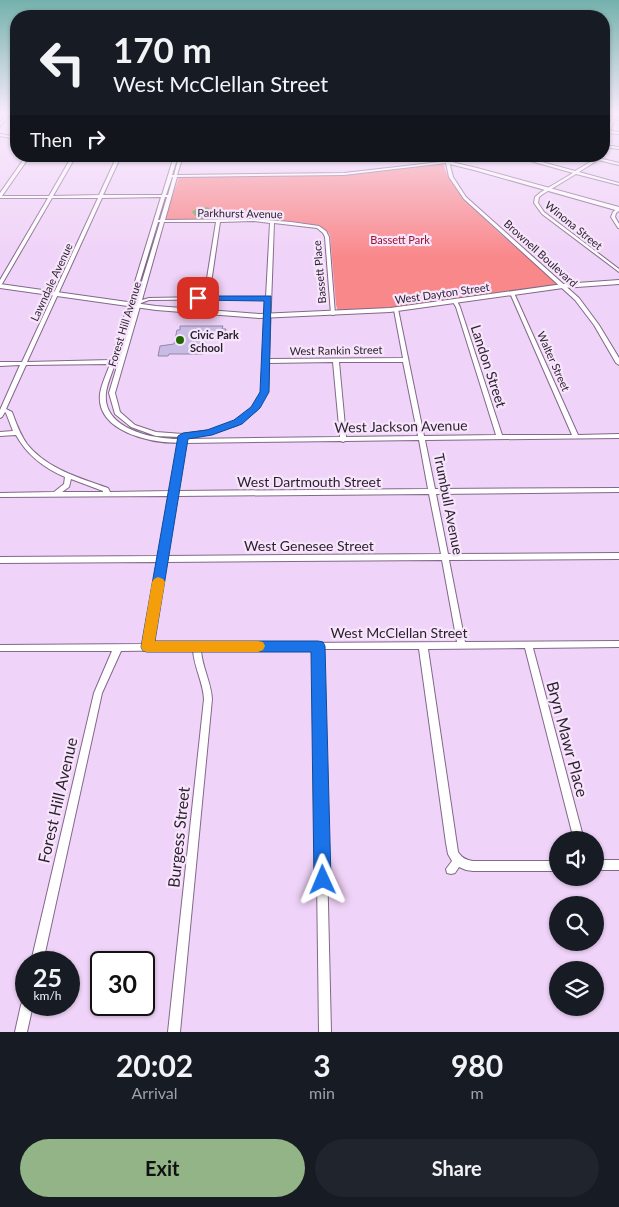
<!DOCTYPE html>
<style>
body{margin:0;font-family:Lato,sans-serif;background:#20242c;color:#f1f3f6;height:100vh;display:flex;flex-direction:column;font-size:19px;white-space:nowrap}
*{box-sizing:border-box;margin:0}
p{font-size:16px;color:#9ea1a6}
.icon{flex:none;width:28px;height:28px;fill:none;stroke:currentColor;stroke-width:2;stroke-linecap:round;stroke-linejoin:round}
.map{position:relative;height:1032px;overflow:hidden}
.side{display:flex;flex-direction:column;background:#171b24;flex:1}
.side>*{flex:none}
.guide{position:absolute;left:10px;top:10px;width:600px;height:152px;border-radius:20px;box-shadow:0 1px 4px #0004;background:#171b24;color:#f1f3f6;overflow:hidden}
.tools{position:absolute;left:549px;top:831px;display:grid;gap:10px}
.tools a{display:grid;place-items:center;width:55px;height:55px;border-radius:50%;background:#171b24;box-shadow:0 1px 4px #0004;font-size:25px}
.speed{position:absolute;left:15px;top:951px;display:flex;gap:10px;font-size:25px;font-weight:700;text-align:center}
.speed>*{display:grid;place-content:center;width:65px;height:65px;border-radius:50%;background:#171b24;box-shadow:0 1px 4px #0004;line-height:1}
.speed small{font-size:12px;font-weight:400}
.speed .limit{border:2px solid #111;border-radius:8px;background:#fff;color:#111}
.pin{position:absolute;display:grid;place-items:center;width:42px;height:42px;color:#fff;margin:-21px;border-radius:10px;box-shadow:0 2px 8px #0006}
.me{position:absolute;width:55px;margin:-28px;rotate:359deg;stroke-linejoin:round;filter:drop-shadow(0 0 4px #0008)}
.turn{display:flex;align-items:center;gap:18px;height:105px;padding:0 20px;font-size:22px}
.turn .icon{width:65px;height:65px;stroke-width:2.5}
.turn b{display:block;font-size:35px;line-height:42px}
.then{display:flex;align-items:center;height:48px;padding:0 20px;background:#0003;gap:10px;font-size:19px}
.eta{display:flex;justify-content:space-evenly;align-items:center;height:85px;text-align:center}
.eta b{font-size:30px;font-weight:700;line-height:35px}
.button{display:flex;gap:10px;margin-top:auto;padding:10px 20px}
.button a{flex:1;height:58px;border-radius:30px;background:#92b487;color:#111;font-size:20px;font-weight:700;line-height:58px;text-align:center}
.button a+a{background:#20242c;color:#f1f3f6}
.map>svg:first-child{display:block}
</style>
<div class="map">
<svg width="619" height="1032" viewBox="0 0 619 1032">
<rect width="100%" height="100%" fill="#f0d3f8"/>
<path fill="#f9888b" d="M441 164 444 165C447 194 532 260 556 282L555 285 424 305 338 311 336 305 330 235C321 215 218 219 196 220 186 220 173 222 165 218L179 177 340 175Z"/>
<polygon fill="#66ac53" points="208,207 211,211 221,209 228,214 223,218 198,219 192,212 194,210"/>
<polygon fill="#c8bbe4" stroke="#9387ad" points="180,326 223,326 222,329 226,329 224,339 205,339 203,354 169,354 168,356 158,356 160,346 174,344 177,330 180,330"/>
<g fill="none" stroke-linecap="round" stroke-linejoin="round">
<defs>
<g id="minor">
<polygon points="9,112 12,112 0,126 0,123"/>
<polygon points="614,112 617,112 615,118 619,118 619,120 615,119 610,131 619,132 619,134 609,133 606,141 604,142 604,138 606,133 604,133 604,131 606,131 612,119 604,118 604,116 612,117"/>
<polygon points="0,134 16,137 16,139 0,136"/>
<polygon points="604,145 619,147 619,149 604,147"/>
<path d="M26 156H30L2 196H49L72 156H76L53 196 99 195 117 156H121L103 195H162L174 156H178L172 175H174L179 156H183L177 175 344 173 449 161 453 177 466 197 579 298 599 325 619 358V365L616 363 594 325 575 300 464 199 449 177 446 163 344 175 177 177 165 220 253 219 291 222 319 226 326 231 329 237 335 314 333 315 331 314 325 237 323 233 317 228 274 223 269 359 403 358 394 310 398 309 424 436 496 435 456 307 453 302 455 301H457L460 307 502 435H572L510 293 512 292 514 293 578 435 619 434V438L425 440 435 489 619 488V492L436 494 448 554 619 553V559L449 560 465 642 619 641V647L533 648 584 840H574L525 648 428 649 458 852C462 858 466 860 473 861H558V871H473L466 870 459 867 455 873 451 874 447 873 446 869 452 861 448 854 446 843 419 649H322L331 1032H319L314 649 201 650C202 667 211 682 212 699L180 1032H168L204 699C203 682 194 667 193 650L121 651 102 693 43 962H31L94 693 112 651H0V645L144 644 158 562 0 563V557L159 556 169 496 0 497V493L54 492 64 484 65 477C44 468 27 455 16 435L0 436V432L13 431 6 413 5 412 2 417 0 418V410L20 365 0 366V362H22L98 198H52L2 284 0 285V280L48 198H0V193ZM172 177H173L168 195H166ZM161 197 111 360 27 362 102 198ZM165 197H167L160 220H158ZM253 221 270 223 266 297H209L220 222ZM158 222H160L136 301 134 303 135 304 119 361 116 360ZM164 222H216L204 297 149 298 142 300ZM266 299 262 390 253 408 234 422 210 430 183 434 156 432 135 425 120 412 115 393 141 303 149 300ZM333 362 340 437 186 439V437L211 434 238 425 257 410 268 390 269 363ZM339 362H403L418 436 346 437ZM118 363 109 393 115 414 131 427 156 436 180 437 179 439C153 439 102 429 106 393 107 384 112 373 115 364ZM110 364C107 373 101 385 100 394 96 432 151 443 179 443L170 491 110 492 108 488C80 478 47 469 27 444 20 434 16 423 12 412L6 409 26 365ZM419 440 428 489 177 491 185 443 341 441 343 442 345 441ZM71 479 103 491V492H62L69 487ZM429 494 441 554 166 556 176 496ZM442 560 457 642 152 644 165 562Z"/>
<polygon points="513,156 520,156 575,171 595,159 586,156 600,156 599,158 619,163 619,165 598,160 579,172 619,183 619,185 576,174 543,194 539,197 538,203 544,212 619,269 619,272 542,214 534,203 535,197 541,192 573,173"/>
<polygon points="618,208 619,208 619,211 616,213 615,217 619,224 619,228 618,228 611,217 613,212"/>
<rect x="595" y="860" width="24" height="10"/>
<polygon points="26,1000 26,1005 33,1005 27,1032 15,1032 21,1005 23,1001"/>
</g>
<polygon id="tertiary" points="619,280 619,284 563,288 390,312 259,318 156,310 0,288 0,284 156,306 259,314 390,308 563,284"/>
<polygon id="secondary" points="416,156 426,156 477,168 619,207 619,211 474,170"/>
</defs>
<use href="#minor" stroke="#826889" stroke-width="2"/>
<use href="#tertiary" stroke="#826889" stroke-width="2"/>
<use href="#secondary" stroke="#826889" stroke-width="2"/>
<use href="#minor" fill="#fff" fill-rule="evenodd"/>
<use href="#tertiary" fill="#fff" fill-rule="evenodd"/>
<use href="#secondary" fill="#fff" fill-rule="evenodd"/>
</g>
<linearGradient id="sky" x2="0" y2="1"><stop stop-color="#74b1ac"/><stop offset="0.44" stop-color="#f8ebfc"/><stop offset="1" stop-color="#f8ebfc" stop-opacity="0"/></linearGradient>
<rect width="619" height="257" fill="url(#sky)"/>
<polygon fill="#1a73e8" stroke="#114b97" points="198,296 271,296 269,392 260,408 242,424 212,435 188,439 155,641 318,641 323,642 325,646 331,880 329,886 323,889 317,886 314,880 311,652 147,652 143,651 141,647 178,436 183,433 207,430 234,420 251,407 260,392 264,301 195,300 193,298"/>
<polygon fill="#f59e0b" points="158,577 163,579 165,582 155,641 258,641 263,642 265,646 263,650 258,652 147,652 143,651 141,647 152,582 154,579"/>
<circle fill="#1f6700" stroke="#f7e5fb" stroke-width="2" cx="180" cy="340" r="5"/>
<g text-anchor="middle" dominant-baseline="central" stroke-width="4.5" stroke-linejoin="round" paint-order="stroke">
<g font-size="11" fill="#2a1f2d" stroke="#f7e5fb">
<text transform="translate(240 213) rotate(1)">Parkhurst Avenue</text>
<text transform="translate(574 225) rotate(39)">Winona Street</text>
<text transform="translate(541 253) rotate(42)">Brownell Boulevard</text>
<text transform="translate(319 272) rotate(-95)">Bassett Place</text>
<text transform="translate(51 282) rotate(-65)">Lawndale Avenue</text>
<text transform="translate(442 293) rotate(-8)">West Dayton Street</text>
<text transform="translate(124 324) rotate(-73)">Forest Hill Avenue</text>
<text transform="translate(336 350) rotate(-1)">West Rankin Street</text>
<text transform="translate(554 361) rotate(66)">Walter Street</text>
</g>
<g font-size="11" fill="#9f112c" stroke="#f7e5fb">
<text x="400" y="239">Bassett Park</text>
</g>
<g font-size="11" font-weight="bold" fill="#2a1f2d" stroke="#f7e5fb" text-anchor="start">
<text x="190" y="334">Civic Park<tspan x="190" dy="13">School</tspan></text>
</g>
<g font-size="14" fill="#2a1f2d" stroke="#f7e5fb">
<text transform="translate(489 366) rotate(72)">Landon Street</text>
<text transform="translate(401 426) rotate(-1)">West Jackson Avenue</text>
<text x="309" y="481">West Dartmouth Street</text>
<text transform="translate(449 504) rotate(79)">Trumbull Avenue</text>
<text x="309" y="545">West Genesee Street</text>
<text x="399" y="632">West McClellan Street</text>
</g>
<g font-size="16" fill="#2a1f2d" stroke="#f7e5fb">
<text transform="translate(568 739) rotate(75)">Bryn Mawr Place</text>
<text transform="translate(57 800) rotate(-77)">Forest Hill Avenue</text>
<text transform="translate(178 837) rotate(-84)">Burgess Street</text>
</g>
</g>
</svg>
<div class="tools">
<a><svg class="icon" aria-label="sound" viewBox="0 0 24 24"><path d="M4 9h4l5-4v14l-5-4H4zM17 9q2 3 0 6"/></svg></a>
<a><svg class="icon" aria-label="search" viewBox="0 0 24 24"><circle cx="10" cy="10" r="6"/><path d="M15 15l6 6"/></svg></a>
<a><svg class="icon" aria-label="layers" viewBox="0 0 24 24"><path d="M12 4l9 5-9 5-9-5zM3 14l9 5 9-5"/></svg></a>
</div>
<div class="speed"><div>25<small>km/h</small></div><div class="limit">30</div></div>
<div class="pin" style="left:198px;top:298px;background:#d93025"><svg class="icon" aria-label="arrive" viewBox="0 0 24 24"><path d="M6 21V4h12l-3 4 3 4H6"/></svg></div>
<svg class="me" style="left:323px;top:880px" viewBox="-20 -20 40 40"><path d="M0-17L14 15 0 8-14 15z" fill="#1a73e8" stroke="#fff" stroke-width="4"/></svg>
<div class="guide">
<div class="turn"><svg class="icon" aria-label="left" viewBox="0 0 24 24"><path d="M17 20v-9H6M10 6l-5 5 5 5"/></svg><div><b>170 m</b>West McClellan Street</div></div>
<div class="then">Then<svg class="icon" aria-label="right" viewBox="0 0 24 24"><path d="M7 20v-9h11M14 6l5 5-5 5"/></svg></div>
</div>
</div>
<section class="side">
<div class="eta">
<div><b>20:02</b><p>Arrival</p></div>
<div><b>3</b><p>min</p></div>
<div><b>980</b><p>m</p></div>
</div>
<div class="button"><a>Exit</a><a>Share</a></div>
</section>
